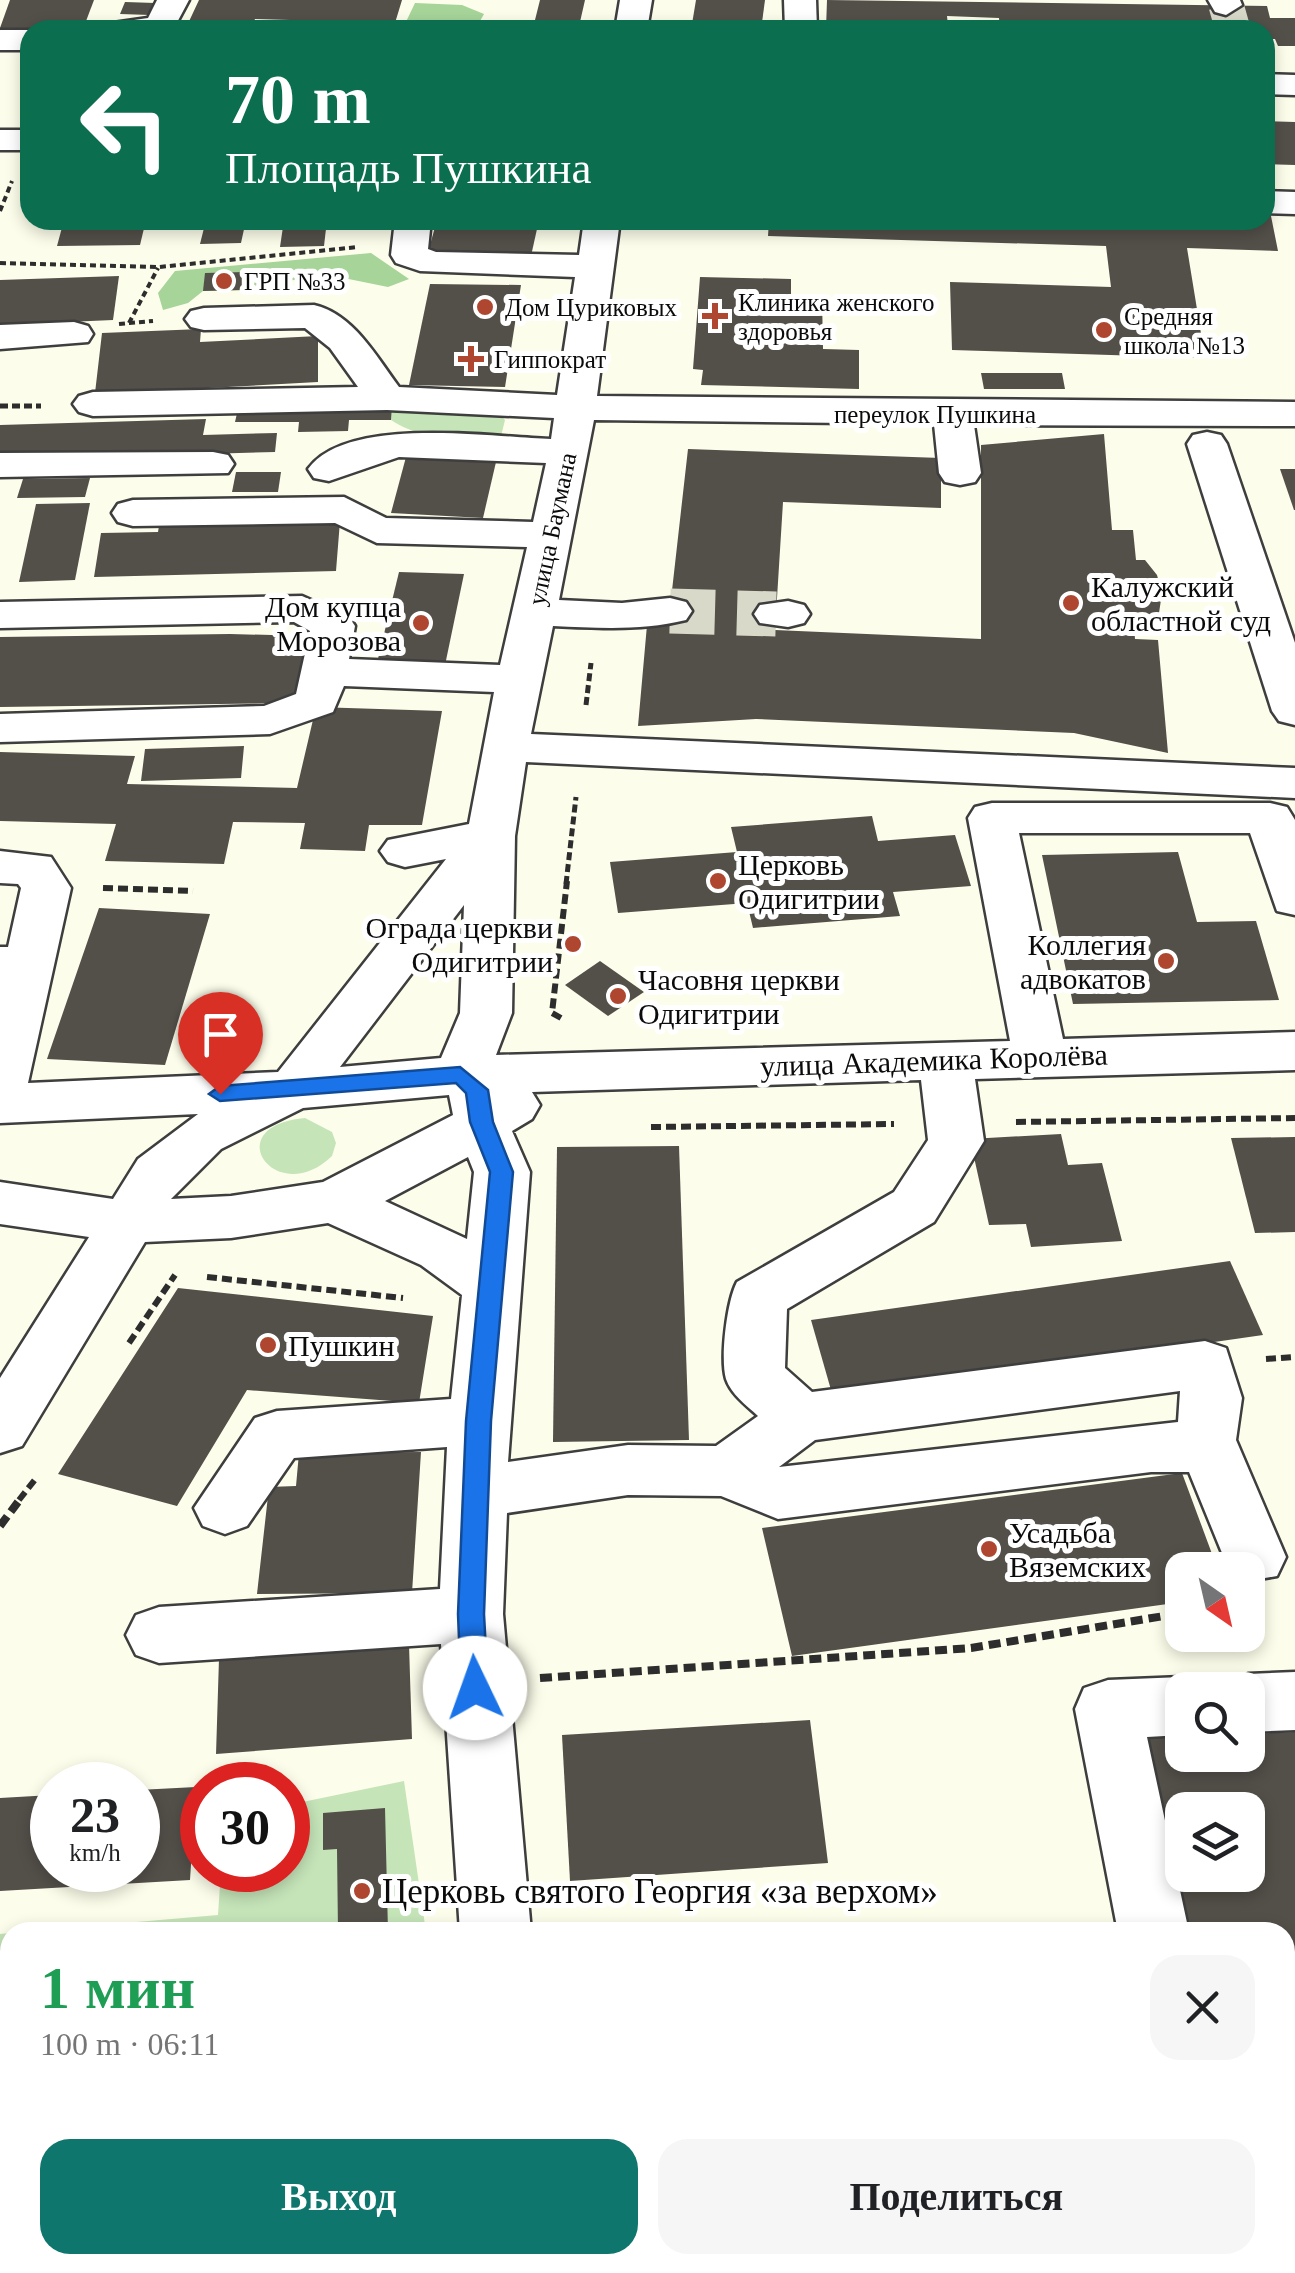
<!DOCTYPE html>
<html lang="ru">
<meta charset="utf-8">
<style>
body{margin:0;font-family:Georgia,serif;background:#f6f6f6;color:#202124;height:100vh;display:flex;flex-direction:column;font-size:38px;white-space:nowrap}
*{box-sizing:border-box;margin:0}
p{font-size:32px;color:#757577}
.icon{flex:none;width:55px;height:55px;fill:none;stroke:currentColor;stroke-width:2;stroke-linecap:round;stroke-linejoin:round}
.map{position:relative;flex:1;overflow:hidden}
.details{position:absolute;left:0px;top:1922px;width:1295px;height:352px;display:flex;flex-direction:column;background:#fff;border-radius:30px 30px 0 0;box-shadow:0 5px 15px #0003}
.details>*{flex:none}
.hud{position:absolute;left:20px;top:20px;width:1255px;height:210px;border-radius:30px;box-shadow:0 5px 15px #0003;background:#0b6e4f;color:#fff;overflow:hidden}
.needle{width:65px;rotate:146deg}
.fabs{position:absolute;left:1165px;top:1552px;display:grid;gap:20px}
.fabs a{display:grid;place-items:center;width:100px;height:100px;border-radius:20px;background:#fff;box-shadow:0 5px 15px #0003;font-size:50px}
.speed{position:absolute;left:30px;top:1762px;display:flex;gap:20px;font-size:50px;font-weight:700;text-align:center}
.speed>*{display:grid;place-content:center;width:130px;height:130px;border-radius:50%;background:#fff;box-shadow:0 5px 15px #0003;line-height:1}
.speed small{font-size:25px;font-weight:400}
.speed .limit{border:15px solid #d22;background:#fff;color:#111}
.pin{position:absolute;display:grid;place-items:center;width:85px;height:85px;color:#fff;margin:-102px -42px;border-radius:50% 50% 50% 0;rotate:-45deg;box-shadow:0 0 10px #0007}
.pin .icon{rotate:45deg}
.me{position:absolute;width:110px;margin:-55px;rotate:357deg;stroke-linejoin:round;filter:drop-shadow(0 0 8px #0008)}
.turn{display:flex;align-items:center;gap:35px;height:210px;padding:0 40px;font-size:45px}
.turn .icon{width:130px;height:130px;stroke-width:2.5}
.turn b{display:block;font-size:70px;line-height:85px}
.round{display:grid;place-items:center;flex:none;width:105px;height:105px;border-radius:30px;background:#f6f6f6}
.head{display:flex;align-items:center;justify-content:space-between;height:170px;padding:0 40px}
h1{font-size:60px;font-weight:800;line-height:75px;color:#1e9e55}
.button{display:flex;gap:20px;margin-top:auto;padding:20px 40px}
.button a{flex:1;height:115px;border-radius:30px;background:#0f766e;color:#fff;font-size:40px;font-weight:800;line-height:115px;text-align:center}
.button a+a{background:#f6f6f6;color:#202124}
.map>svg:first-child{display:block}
</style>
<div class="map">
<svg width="1295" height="2273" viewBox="0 0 1295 2273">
<rect width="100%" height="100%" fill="#fdfdeb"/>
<g fill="#c5e4b8">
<path d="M392 407 496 411 505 420 501 436C465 439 422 441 391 420Z"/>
<path d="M305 1118 332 1132 336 1143 332 1156C276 1210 216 1126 305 1118Z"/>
<polygon points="404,1781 426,1932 20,1932 218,1915 221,1870 288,1870 288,1805"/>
<polygon points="10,1933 10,2265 423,2265 421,2273 0,2273 0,1934"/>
</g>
<g fill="#a6d499">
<polygon points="415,3 462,5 484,14 475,30 408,30 404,26"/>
<polygon points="371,253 409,279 388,287 324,274 244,290 203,291 188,303 163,310 158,293 175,271"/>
</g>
<g fill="#534f49" fill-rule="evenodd">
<polygon points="10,0 94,0 83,29 0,28"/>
<polygon points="199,0 402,0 395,23 255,19 250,30 185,30"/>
<polygon points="540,0 585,0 580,22 535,20"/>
<polygon points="696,0 765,0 761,30 691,30"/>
<polygon points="827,0 1267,6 1270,18 1295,18 1295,46 1278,46 1275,39 1265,39 1265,30 1000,29 999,18 947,16 948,26 934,26 935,30 826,29"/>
<polygon points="125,2 155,3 150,15 120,14"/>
<polygon points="1265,121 1295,122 1295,165 1265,164"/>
<polygon points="1265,211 1270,211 1278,251 1187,248 1205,358 952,350 950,282 1111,287 1106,246 768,236 769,220 1265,220"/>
<polygon points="64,220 146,220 140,245 57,246"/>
<polygon points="206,220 246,220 241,243 200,244"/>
<polygon points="284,220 327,220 324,246 280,247"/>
<polygon points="437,220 539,220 531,256 428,252"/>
<polygon points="245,272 244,290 203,291 205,273"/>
<polygon points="119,276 113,320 0,325 0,280"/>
<polygon points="700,277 791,279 791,296 822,296 823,349 859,350 859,389 701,385 703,370 693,369"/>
<polygon points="430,284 521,285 505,387 409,385"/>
<polygon points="201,329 200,342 318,336 318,382 208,388 207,392 95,393 102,333"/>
<polygon points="981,373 1062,373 1065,389 984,389"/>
<polygon points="392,407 391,420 349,420 348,431 298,432 299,422 235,422 238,409"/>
<polygon points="206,419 203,435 277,433 275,452 0,460 0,425"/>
<polygon points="1104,434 1112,530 1133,530 1136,560 1145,560 1157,575 1162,593 1159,613 1151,626 1134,626 1135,639 1158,640 1168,753 1074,733 756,719 638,726 647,625 668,626 688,449 941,458 941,508 783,502 775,630 981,639 981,445"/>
<polygon points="406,457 496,462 483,518 391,513"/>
<polygon points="1280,469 1295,469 1295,510 1294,510"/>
<polygon points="236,472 281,472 278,492 232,492"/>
<polygon points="90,478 85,497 17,498 23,479"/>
<polygon points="90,503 75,580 19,582 36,504"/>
<polygon points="340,521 336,571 94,577 101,533 158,532 159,526"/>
<polygon points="399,572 464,574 444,670 376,667"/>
<polygon points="230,634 307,636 299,703 0,707 0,637"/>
<polygon points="316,707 442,711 422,825 369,825 365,851 300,849 305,823 233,822 224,864 105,861 116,824 0,821 0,752 135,756 127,784 297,788"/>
<polygon points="244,746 241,778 141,781 145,749"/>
<polygon points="872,816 878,841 955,835 971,886 893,892 900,916 753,928 747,903 618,913 610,862 737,852 731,827"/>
<polygon points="1178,852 1197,922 1256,921 1279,1000 1073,1004 1042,855"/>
<polygon points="99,908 210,914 165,1065 47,1059"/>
<polygon points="600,961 644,992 608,1016 565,985"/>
<polygon points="1061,1134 1068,1165 1102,1163 1122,1241 1031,1247 1026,1224 989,1225 970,1139"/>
<polygon points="1295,1137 1295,1232 1255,1233 1231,1138"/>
<polygon points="679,1146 689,1440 553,1442 557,1147"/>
<polygon points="1230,1261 1263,1335 833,1397 811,1320"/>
<polygon points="178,1288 433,1316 419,1403 247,1390 177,1506 58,1474"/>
<polygon points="421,1452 412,1593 257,1594 269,1487 296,1486 299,1453"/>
<polygon points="1182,1473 1218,1570 1182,1570 1182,1602 792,1656 762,1528"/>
<polygon points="409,1645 412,1739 216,1754 219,1659"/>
<polygon points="810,1720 828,1863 570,1881 562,1735"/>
<path d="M1295 1732V2203H1293L1285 2166V1932H1189L1148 1738 1182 1737V1755H1248V1734ZM1182 1810H1248V1875H1182Z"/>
<polygon points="196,1787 190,1880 0,1891 0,1798 52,1795 52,1870 138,1870 138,1790"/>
<polygon points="385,1808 388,1932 338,1932 337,1849 323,1850 323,1813"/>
<polygon points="10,1993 10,2180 4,2181 0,2169 0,2011"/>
<polygon points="350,2265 406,2265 407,2273 350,2273"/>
<rect x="569" y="2265" width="235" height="8"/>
</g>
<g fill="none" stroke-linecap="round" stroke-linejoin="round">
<polyline stroke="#d9d9c9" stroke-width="35" stroke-dasharray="35 18" stroke-linecap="butt" points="1226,5 1233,30"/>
<polyline stroke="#d9d9c9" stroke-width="45" stroke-dasharray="45 22" stroke-linecap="butt" points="670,611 776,614"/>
<defs>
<g id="minor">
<polygon points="157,0 189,0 173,30 108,30 113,23 148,18"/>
<polygon points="620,0 652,0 647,30 615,30"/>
<polygon points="784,0 816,0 817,30 785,30"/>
<polygon points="1208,0 1240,0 1242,5 1226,15 1215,12"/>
<rect x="0" y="30" width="30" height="20"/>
<polygon points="1265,74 1295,75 1295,95 1265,94"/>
<rect x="0" y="130" width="30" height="20"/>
<polygon points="1265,191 1295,192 1295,214 1265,213"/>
<path d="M395 220H431L428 249 436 252 579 255 584 220H620L597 396 1295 402V426L974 425 981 473 975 482 960 485 945 482 939 473 934 424 594 420 559 600 622 603 670 598 686 602 692 611 686 620C642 631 598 628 553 626L531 734 1295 768V798L526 762 515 836 512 1013 496 1055 1010 1041 968 818 975 807 992 803H1270L1287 807 1295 820V915L1277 911 1250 833H1019L1063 1039 1295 1032V1070L975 1079 984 1141 934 1222 787 1309 785 1368 812 1392 1205 1341 1226 1348 1242 1398 1236 1440 1286 1557 1277 1576 1248 1581V1570H1229L1189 1472H1151L778 1519 721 1496 628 1495 507 1513 503 1614 531 1932H460L441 1644 159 1663 136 1655 126 1635 136 1615 159 1607 440 1589 447 1447 294 1458 247 1526 225 1534 203 1526 194 1508 255 1418 277 1411 451 1399 462 1295 421 1265 328 1223 231 1238 145 1242 22 1446 0 1453V1378L89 1237 0 1224V1182L113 1199 138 1159 198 1114 0 1123V947H8L21 888 18 884 0 883V851L51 857 71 888 28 1083 278 1072 446 859 405 867 388 862 380 851 388 840 469 824 494 692 344 686 333 712 270 734 0 742V714L264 706 296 694 310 631 294 622 0 628V602L302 596 349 617 355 626 349 659 500 665 527 547 377 543 335 523 133 526 118 522 112 513 118 504 133 500 344 497 386 518 533 522 546 463 399 457 329 481 314 478 308 469C346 415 492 437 551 439L554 418 387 410 93 416 79 412 73 404 79 396 93 392 358 387 330 348 305 328 204 330 191 327 185 319 191 311 204 308 314 305C353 314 376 356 399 387L557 395 575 277 420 271 396 263 391 255ZM464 905 460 1013 441 1058 340 1067ZM921 1080 928 1140 894 1192 737 1282C727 1301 720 1358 726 1379 731 1394 746 1405 758 1416L716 1446 628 1445 508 1462 530 1172 512 1131 532 1119 540 1105 532 1092ZM449 1095 453 1115 323 1182 231 1196 171 1199 221 1149 303 1108ZM468 1157 474 1172 467 1239 385 1201ZM1180 1391 1178 1422 779 1467 815 1440Z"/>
<polygon points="74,322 88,326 93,334 88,342 0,349 0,325"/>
<polygon points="1207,432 1221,435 1227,444 1295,643 1295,725 1279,721 1272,711 1187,444 1193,435"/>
<polygon points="213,452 228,455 234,464 228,473 0,477 0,453"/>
<polygon points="788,601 804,605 810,614 804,623 788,627 760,623 754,614 760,605"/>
<polygon points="1295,1672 1295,1730 1248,1732 1248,1690 1221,1690 1224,1682 1248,1674"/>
<polygon points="1182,1677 1208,1690 1182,1690 1182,1735 1147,1737 1189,1932 1118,1932 1075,1709 1084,1688 1108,1680"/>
<polygon points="459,2265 537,2265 536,2273 458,2273"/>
<polygon points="1180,2265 1258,2265 1259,2273 1181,2273"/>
</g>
</defs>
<use href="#minor" stroke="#3e3e3e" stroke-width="5"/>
<g stroke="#2d2d2d" stroke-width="4" stroke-dasharray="6 4" stroke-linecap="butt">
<polyline points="0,211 12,181"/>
<polyline points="0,263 159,267 358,247"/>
<polyline points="129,323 153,321"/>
<polyline points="119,324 129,323 158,268"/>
</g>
<g stroke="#2d2d2d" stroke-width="5" stroke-dasharray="8 4" stroke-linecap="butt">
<polyline points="0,406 41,406"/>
<polyline points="586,705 591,663"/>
<polyline points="566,884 576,797"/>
</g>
<g stroke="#2d2d2d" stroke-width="6" stroke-dasharray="10 5" stroke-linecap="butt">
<polyline points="103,888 193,891"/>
<polyline points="561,1018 552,1013 567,881"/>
<polyline points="1016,1122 1295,1118"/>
<polyline points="651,1127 894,1124"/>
<polyline points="207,1277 403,1298"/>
<polyline points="129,1343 175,1275"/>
<polyline points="1266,1359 1295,1357"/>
<polyline points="19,1500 37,1477"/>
</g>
<g stroke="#2d2d2d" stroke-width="8" stroke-dasharray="12 6" stroke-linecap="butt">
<polyline points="0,1526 21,1498"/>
<polyline points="540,1678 971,1648 1182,1613"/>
</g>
<use href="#minor" fill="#fff" fill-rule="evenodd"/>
</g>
<polygon fill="#1a73e8" stroke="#114b97" stroke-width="2.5" points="460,1067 488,1090 493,1122 513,1172 491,1421 484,1614 488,1688 484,1697 465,1697 461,1688 458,1614 466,1421 490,1172 470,1122 466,1093 456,1083 220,1101 209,1094 220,1086"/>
<g fill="#af4630" stroke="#fff" stroke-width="4">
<circle cx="224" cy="281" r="10"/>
<circle cx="485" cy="307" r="10"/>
<path d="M710 301h10v10h10v10h-10v10h-10v-10h-10v-10h10z"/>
<circle cx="1104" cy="330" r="10"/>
<path d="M466 344h10v10h10v10h-10v10h-10v-10h-10v-10h10z"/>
<circle cx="1071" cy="603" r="10"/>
<circle cx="421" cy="623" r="10"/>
<circle cx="718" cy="881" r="10"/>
<circle cx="573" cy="944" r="10"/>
<circle cx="1166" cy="961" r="10"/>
<circle cx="618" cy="996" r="10"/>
<circle cx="268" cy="1345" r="10"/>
<circle cx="989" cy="1549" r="10"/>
<circle cx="362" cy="1891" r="10"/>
</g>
<g text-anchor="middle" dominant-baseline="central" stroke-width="10" stroke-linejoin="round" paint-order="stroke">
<g font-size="25" fill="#0b0b0b" stroke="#fff" text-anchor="start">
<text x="244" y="281">ГРП №33</text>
<text x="738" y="302">Клиника женского<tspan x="738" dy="29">здоровья</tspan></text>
<text x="505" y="307">Дом Цуриковых</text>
<text x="1124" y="316">Средняя<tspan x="1124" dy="29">школа №13</tspan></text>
<text x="494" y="359">Гиппократ</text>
</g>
<g font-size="25" fill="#0b0b0b" stroke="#fff">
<text x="935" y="414">переулок Пушкина</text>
<text transform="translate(552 529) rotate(-78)">улица Баумана</text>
</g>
<g font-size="30" fill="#0b0b0b" stroke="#fff" text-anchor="start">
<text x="1091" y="586">Калужский<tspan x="1091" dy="34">областной суд</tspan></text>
<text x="401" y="606" text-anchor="end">Дом купца<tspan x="401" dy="34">Морозова</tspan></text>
<text x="738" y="864">Церковь<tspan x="738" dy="34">Одигитрии</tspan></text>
<text x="553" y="927" text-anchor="end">Ограда церкви<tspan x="553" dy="34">Одигитрии</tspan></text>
<text x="1146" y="944" text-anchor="end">Коллегия<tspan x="1146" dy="34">адвокатов</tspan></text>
<text x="638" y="979">Часовня церкви<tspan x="638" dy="34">Одигитрии</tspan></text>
<text x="288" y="1345">Пушкин</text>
<text x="1009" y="1532">Усадьба<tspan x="1009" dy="34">Вяземских</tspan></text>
</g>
<g font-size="30" fill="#0b0b0b" stroke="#fff">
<text transform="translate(934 1060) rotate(-2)">улица Академика Королёва</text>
</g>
<g font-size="35" fill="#0b0b0b" stroke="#fff" text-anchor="start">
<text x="382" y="1891">Церковь святого Георгия «за верхом»</text>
</g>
</g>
</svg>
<div class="fabs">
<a><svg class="needle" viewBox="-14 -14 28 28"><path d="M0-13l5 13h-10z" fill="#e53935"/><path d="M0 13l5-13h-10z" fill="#757577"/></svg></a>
<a><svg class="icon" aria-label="search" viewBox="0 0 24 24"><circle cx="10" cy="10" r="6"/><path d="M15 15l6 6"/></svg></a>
<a><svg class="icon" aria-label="layers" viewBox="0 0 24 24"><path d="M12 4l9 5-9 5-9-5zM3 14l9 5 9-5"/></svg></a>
</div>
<div class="speed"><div>23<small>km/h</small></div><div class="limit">30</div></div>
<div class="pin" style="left:220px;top:1094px;background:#d93025"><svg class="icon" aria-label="arrive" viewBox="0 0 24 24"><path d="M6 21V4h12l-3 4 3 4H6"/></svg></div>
<svg class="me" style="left:475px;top:1688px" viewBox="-20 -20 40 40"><circle r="19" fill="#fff"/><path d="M0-13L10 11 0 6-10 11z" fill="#1a73e8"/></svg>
<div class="hud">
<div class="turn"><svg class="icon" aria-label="left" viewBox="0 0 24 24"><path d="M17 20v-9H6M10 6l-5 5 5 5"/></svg><div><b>70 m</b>Площадь Пушкина</div></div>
</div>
<section class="details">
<div class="head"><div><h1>1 мин</h1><p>100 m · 06:11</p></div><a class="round"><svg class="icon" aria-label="close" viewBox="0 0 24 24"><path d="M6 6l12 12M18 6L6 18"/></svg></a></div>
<div class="button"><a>Выход</a><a>Поделиться</a></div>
</section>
</div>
